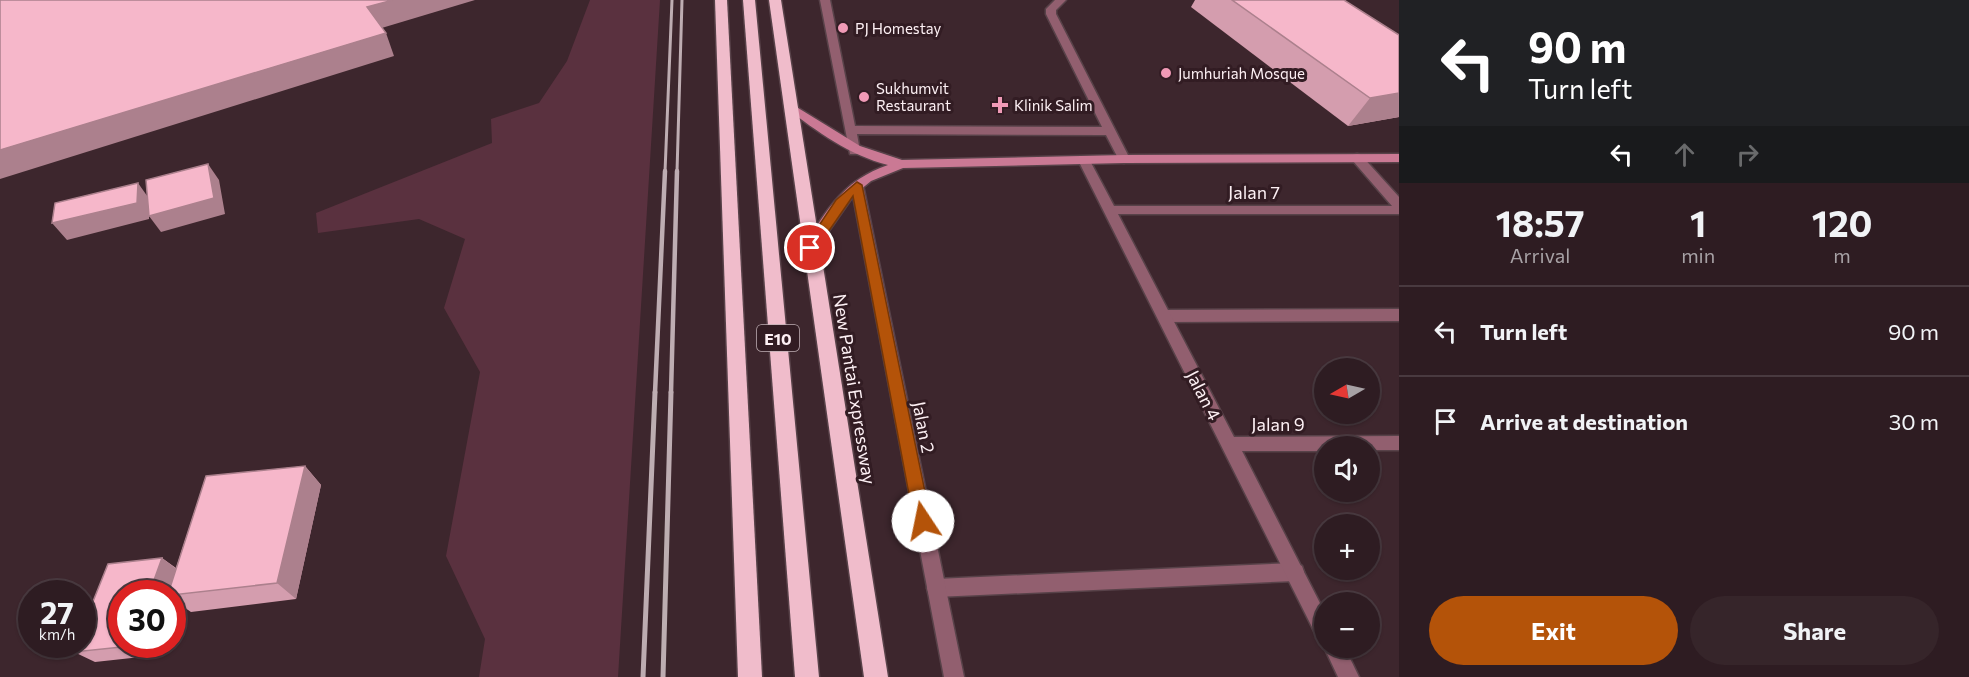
<!DOCTYPE html>
<meta charset="utf-8">
<style>
body{margin:0;font-family:Commissioner,sans-serif;background:#36252a;color:#f1f3f6;height:100vh;display:flex;flex-direction:column;font-size:22px;white-space:nowrap}
*{box-sizing:border-box;margin:0}
p{font-size:20px;color:#a7a1a5}
.icon{flex:none;width:33px;height:33px;fill:none;stroke:currentColor;stroke-width:2;stroke-linecap:round;stroke-linejoin:round}
.map{position:relative;flex:1;overflow:hidden}
.details{display:flex;flex-direction:column;background:#2e1c22;width:570px}
.details>*{flex:none}
.banner{background:#202124;color:#fff;overflow:hidden}
.needle{width:39px;rotate:261deg}
.controls{position:absolute;left:1314px;top:358px;display:grid;gap:12px}
.controls a{display:grid;place-items:center;width:66px;height:66px;border-radius:50%;background:#2e1c22;box-shadow:0 2px 4px #0004,0 0 0 2px #493a40;font-size:30px}
.speed{position:absolute;left:18px;top:580px;display:flex;gap:12px;font-size:30px;font-weight:700;text-align:center}
.speed>*{display:grid;place-content:center;width:78px;height:78px;border-radius:50%;background:#2e1c22;box-shadow:0 2px 4px #0004,0 0 0 2px #493a40;line-height:1}
.speed small{font-size:15px;font-weight:400}
.speed .limit{border:9px solid #d22;background:#fff;color:#111}
.pin{position:absolute;display:grid;place-items:center;width:51px;height:51px;color:#fff;margin:-26px;border:3px solid #fff;border-radius:50%;box-shadow:0 2px 6px #0007}
.me{position:absolute;width:66px;margin:-33px;rotate:349deg;stroke-linejoin:round;filter:drop-shadow(0 0 4px #0008)}
.turn{display:flex;align-items:center;gap:21px;height:126px;padding:0 30px;font-size:27px}
.turn .icon{width:78px;height:78px;stroke-width:2.5}
.turn b{display:block;font-size:42px;line-height:51px}
.lanes{display:flex;align-items:center;height:57px;padding:0 30px;background:#0003;justify-content:center;gap:30px;direction:ltr}
.lanes .off{opacity:.35}
.eta{display:flex;justify-content:space-evenly;align-items:center;height:102px;text-align:center}
.eta b{font-size:36px;font-weight:700;line-height:42px}
.primary-button{display:flex;gap:12px;margin-top:auto;padding:12px 30px}
.primary-button a{flex:1;height:69px;border-radius:36px;background:#b45309;color:#fff;font-size:24px;font-weight:700;line-height:69px;text-align:center}
.primary-button a+a{background:#36252a;color:#f1f3f6}
ul{padding:0;list-style:none}
li{display:flex;align-items:center;gap:18px;height:90px;padding:0 30px;border-top:2px solid #493a40}
li div{flex:1}
li b{display:block;font-size:22px}
li em{font-style:normal}
main{display:flex;flex:1;min-height:0}
.map>svg:first-child{display:block}
</style>
<main>
<div class="map">
<svg width="1399" height="677" viewBox="0 0 1399 677">
<rect width="100%" height="100%" fill="#3d262d"/>
<polygon fill="#5a313f" points="590,0 660,0 618,677 479,677 485,639 446,556 480,372 444,308 465,239 419,219 318,233 316,213 492,143 491,119 539,103 567,61"/>
<g fill="none" stroke-linecap="round" stroke-linejoin="round">
<defs>
<g id="lane">
<polygon points="1399,309 1399,321 1164,322 1157,316 1164,310"/>
<polygon points="1295,563 1302,566 1304,572 1302,578 1295,581 936,597 929,595 927,588 929,581 936,579"/>
</g>
<g id="street">
<polygon points="820,0 830,0 855,126 1102,127 1046,14 1046,9 1055,0 1066,0 1056,10 1056,14 1130,159 1124,163 1120,162 1106,135 857,134 860,151 858,154 850,154"/>
<polygon points="1357,154 1361,155 1399,197 1399,214 1118,214 1234,437 1399,436 1399,450 1370,450 1370,447 1324,447 1324,451 1242,451 1324,611 1324,640 1317,637 1078,160 1080,157 1088,157 1114,206 1392,206 1353,161 1353,155"/>
<polygon points="857,181 863,185 964,677 944,677 851,185"/>
<polygon points="1324,647 1345,648 1359,677 1338,677"/>
</g>
<path id="secondary" d="M790 103 860 146 902 160 1124 155 1399 154V162L1124 163 903 168 871 181 854 195 815 251 810 253 803 248C827 209 844 180 888 165 849 155 818 132 786 108V104Z"/>
<g id="highway">
<polygon points="715,0 727,0 762,677 738,677"/>
<polygon points="743,0 755,0 819,677 795,677"/>
<polygon points="769,0 781,0 888,677 864,677"/>
</g>
</defs>
<use href="#lane" stroke="#584249" stroke-width="3"/>
<use href="#street" stroke="#584249" stroke-width="3"/>
<use href="#secondary" stroke="#584249" stroke-width="3"/>
<use href="#highway" stroke="#584249" stroke-width="3"/>
<use href="#lane" fill="#925f6f" fill-rule="evenodd"/>
<use href="#street" fill="#925f6f" fill-rule="evenodd"/>
<use href="#secondary" fill="#ca7994" fill-rule="evenodd"/>
<use href="#highway" fill="#f0bccb" fill-rule="evenodd"/>
<g stroke="#beadb2" stroke-width="3">
<polyline points="665,172 672,0"/>
<polyline points="677,172 682,0"/>
</g>
<g stroke="#beadb2" stroke-width="4.5">
<polyline points="655,393 665,171"/>
<polyline points="671,393 677,171"/>
</g>
<g stroke="#beadb2" stroke-width="5">
<polyline points="643,677 655,392"/>
<polyline points="663,677 671,392"/>
</g>
</g>
<g fill="#d49dae">
<polygon points="1195,0 1344,0 1399,35 1399,117 1348,126 1191,7"/>
<polygon points="305,466 321,485 296,599 191,612 172,599 172,594 122,594 122,645 154,645 150,656 95,662 74,652 76,645 82,645 82,629 108,564 162,558 176,568 206,476"/>
</g>
<g fill="#ac808d">
<polygon points="393,0 475,0 375,30 367,7"/>
<polygon points="386,33 394,56 0,179 0,150"/>
<polygon points="1399,93 1399,117 1348,126 1370,98"/>
<polygon points="208,164 219,180 225,214 161,232 149,216 149,219 67,240 52,223 138,183 150,200"/>
<polygon points="305,466 321,485 296,599 277,583"/>
<polygon points="162,558 179,571 171,594 149,594"/>
<polygon points="132,645 154,645 150,656 131,646"/>
</g>
<g fill="#f6b7ca" stroke="#ac808d" stroke-width="1.5">
<polygon points="0,0 393,0 367,7 386,33 0,150"/>
<polygon points="1232,0 1344,0 1399,35 1399,93 1370,98"/>
<polygon points="208,164 214,198 149,216 146,180"/>
<polygon points="138,183 137,203 52,223 55,203"/>
<polygon points="305,466 277,583 172,595 172,594 168,594 206,476"/>
<polygon points="162,558 149,594 122,594 122,645 132,645 131,646 74,652 76,645 82,645 82,629 108,564"/>
</g>
<polygon fill="#b45309" stroke="#753606" stroke-width="1.5" points="857,182 862,185 931,521 928,527 923,529 917,527 914,521 853,196 815,251 806,251 804,248 836,200"/>
<g fill="#f09ab6" stroke="#321c23" stroke-width="2">
<circle cx="843" cy="28" r="6"/>
<circle cx="1166" cy="73" r="6"/>
<circle cx="864" cy="97" r="6"/>
<path d="M997 96h6v6h6v6h-6v6h-6v-6h-6v-6h6z"/>
</g>
<g text-anchor="middle" dominant-baseline="central" stroke-width="6" stroke-linejoin="round" paint-order="stroke">
<g font-size="15" fill="#fdf0f4" stroke="#321c23" text-anchor="start">
<text x="855" y="28">PJ Homestay</text>
<text x="1178" y="73">Jumhuriah Mosque</text>
<text x="876" y="88">Sukhumvit<tspan x="876" dy="17">Restaurant</tspan></text>
<text x="1014" y="105">Klinik Salim</text>
</g>
<rect fill="#321c23" stroke="#c0b0b5" stroke-width="1.5" x="757" y="325" width="42" height="26" rx="4.5"/>
<g font-size="16" font-weight="bold" fill="#fdf0f4">
<text x="778" y="338">E10</text>
</g>
<g font-size="18" fill="#fdf0f4" stroke="#321c23">
<text x="1254" y="192">Jalan 7</text>
<text transform="translate(855 389) rotate(81)">New Pantai Expressway</text>
<text transform="translate(1204 395) rotate(63)">Jalan 4</text>
<text x="1278" y="424">Jalan 9</text>
<text transform="translate(924 427) rotate(79)">Jalan 2</text>
</g>
</g>
</svg>
<div class="controls">
<a><svg class="needle" viewBox="-14 -14 28 28"><path d="M0-13l5 13h-10z" fill="#e53935"/><path d="M0 13l5-13h-10z" fill="#a7a1a5"/></svg></a>
<a><svg class="icon" aria-label="sound" viewBox="0 0 24 24"><path d="M4 9h4l5-4v14l-5-4H4zM17 9q2 3 0 6"/></svg></a>
<a>+</a>
<a>−</a>
</div>
<div class="speed"><div>27<small>km/h</small></div><div class="limit">30</div></div>
<div class="pin" style="left:810px;top:248px;background:#d93025"><svg class="icon" aria-label="arrive" viewBox="0 0 24 24"><path d="M6 21V4h12l-3 4 3 4H6"/></svg></div>
<svg class="me" style="left:923px;top:521px" viewBox="-20 -20 40 40"><circle r="19" fill="#fff"/><path d="M0-13L10 11 0 6-10 11z" fill="#b45309"/></svg>
</div>
<section class="details">
<div class="banner">
<div class="turn"><svg class="icon" aria-label="left" viewBox="0 0 24 24"><path d="M17 20v-9H6M10 6l-5 5 5 5"/></svg><div><b>90 m</b>Turn left</div></div>
<div class="lanes"><svg class="icon" aria-label="left" viewBox="0 0 24 24"><path d="M17 20v-9H6M10 6l-5 5 5 5"/></svg><svg class="icon off" aria-label="ahead" viewBox="0 0 24 24"><path d="M12 20V5M6 11l6-6 6 6"/></svg><svg class="icon off" aria-label="right" viewBox="0 0 24 24"><path d="M7 20v-9h11M14 6l5 5-5 5"/></svg></div>
</div>
<div class="eta">
<div><b>18:57</b><p>Arrival</p></div>
<div><b>1</b><p>min</p></div>
<div><b>120</b><p>m</p></div>
</div>
<ul>
<li><svg class="icon" aria-label="left" viewBox="0 0 24 24"><path d="M17 20v-9H6M10 6l-5 5 5 5"/></svg><div><b>Turn left</b></div><em>90 m</em></li>
<li><svg class="icon" aria-label="arrive" viewBox="0 0 24 24"><path d="M6 21V4h12l-3 4 3 4H6"/></svg><div><b>Arrive at destination</b></div><em>30 m</em></li>
</ul>
<div class="primary-button"><a>Exit</a><a>Share</a></div>
</section>
</main>
